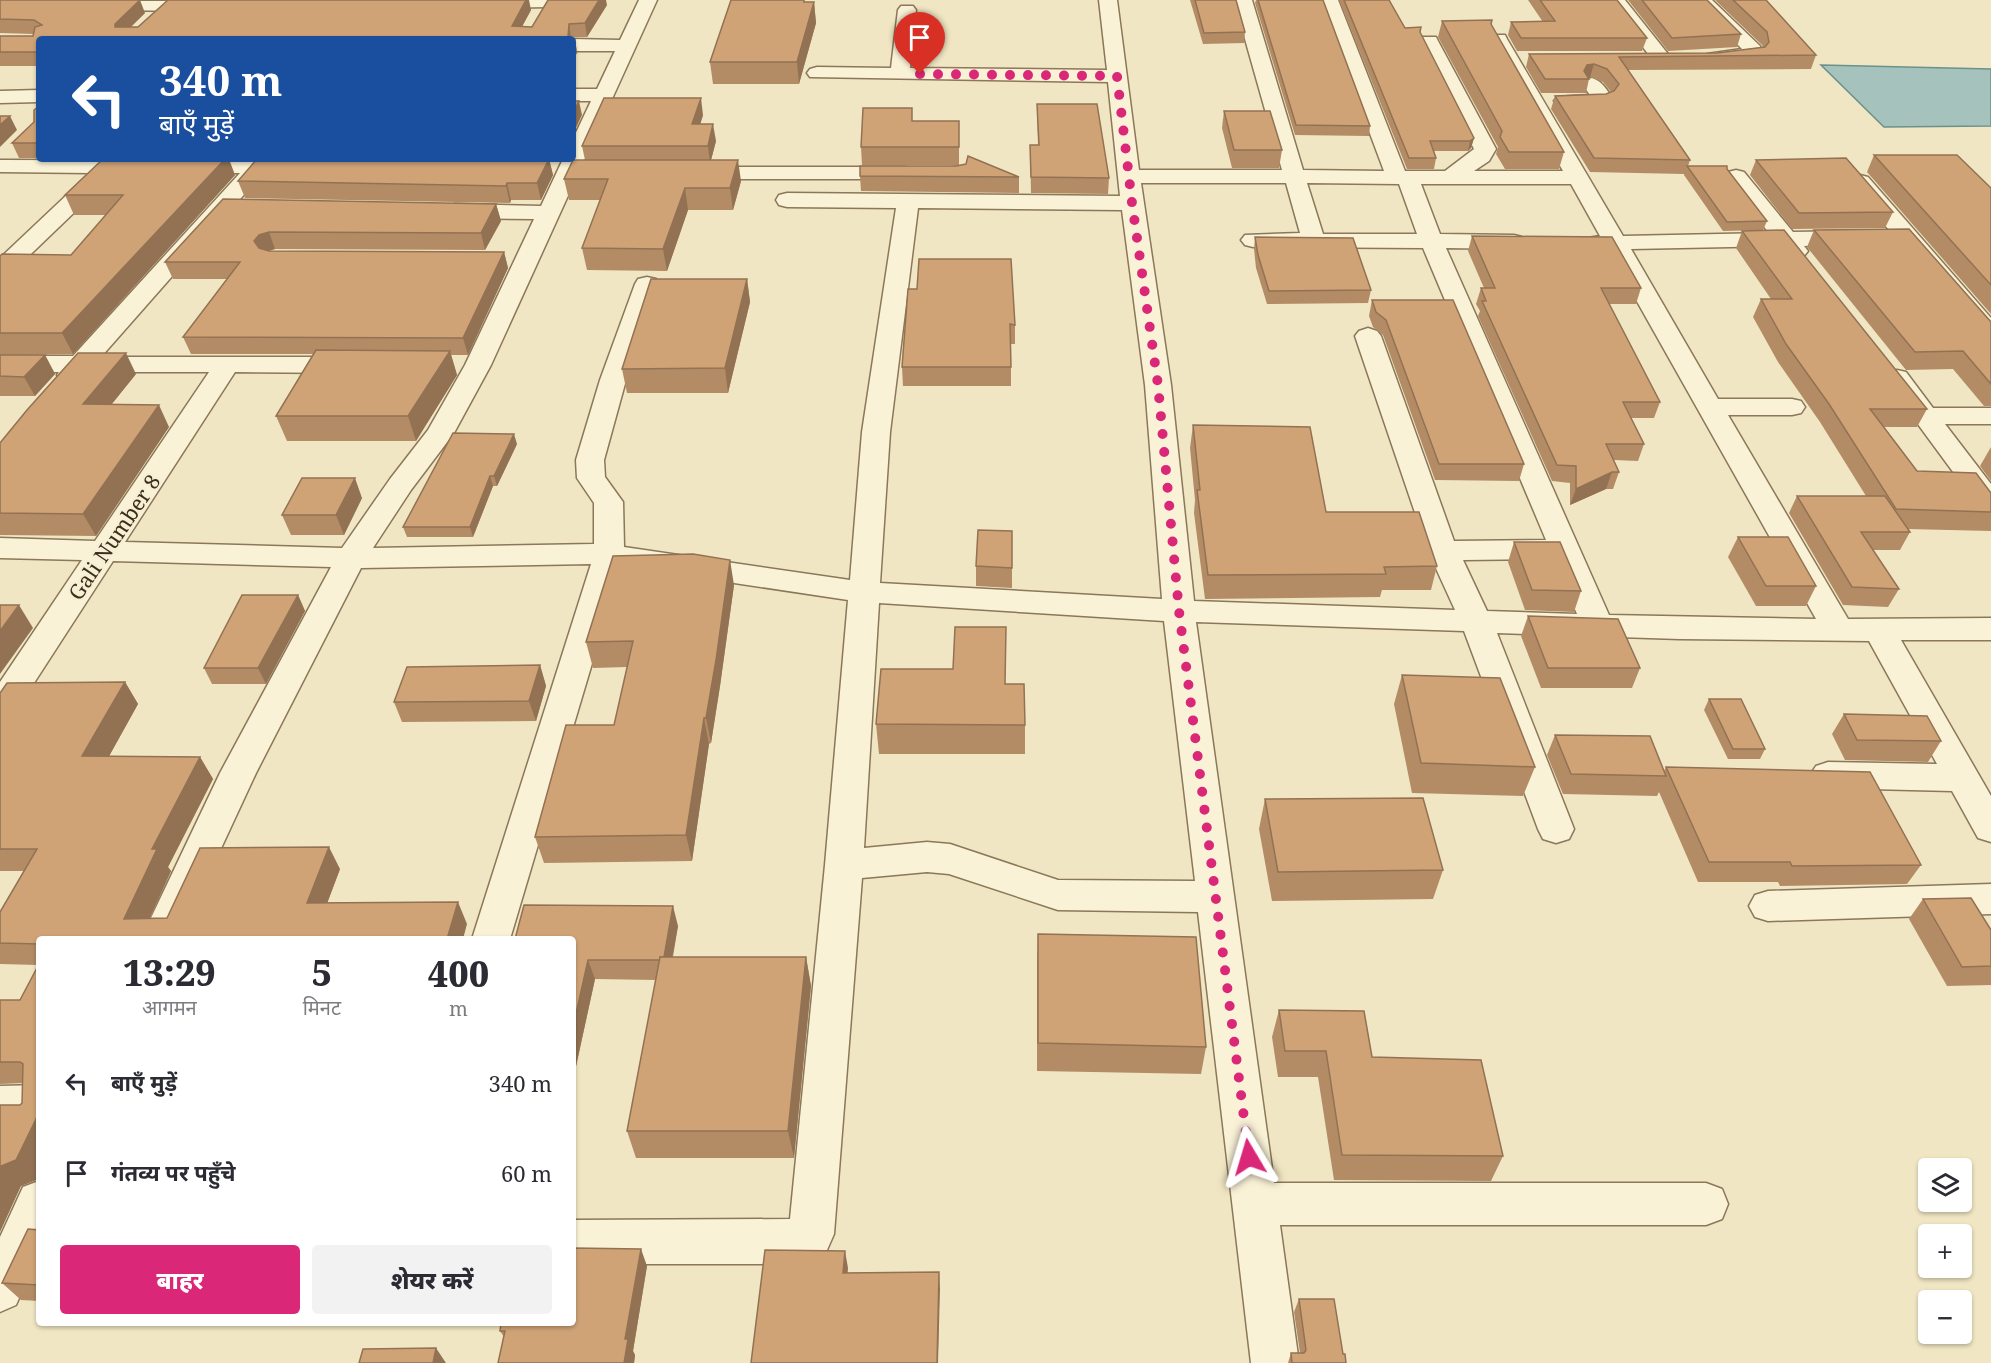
<!DOCTYPE html>
<html lang="hi">
<meta charset="utf-8">
<style>
body{margin:0;font-family:"Noto Serif","Noto Sans Devanagari",serif;background:#f2f2f3;color:#2b2b33;height:100vh;display:flex;flex-direction:column;font-size:22px;white-space:nowrap}
*{box-sizing:border-box;margin:0}
p{font-size:20px;color:#7c7c81}
.icon{flex:none;width:33px;height:33px;fill:none;stroke:currentColor;stroke-width:2;stroke-linecap:round;stroke-linejoin:round}
.map{position:relative;flex:1;overflow:hidden}
.panel{position:absolute;left:36px;top:936px;width:540px;height:390px;display:flex;flex-direction:column;background:#fff;border-radius:6px;box-shadow:0 2px 4px #0004}
.panel>*{flex:none}
.banner{position:absolute;left:36px;top:36px;width:540px;height:126px;border-radius:6px;box-shadow:0 2px 4px #0004;background:#1a4fa0;color:#fff;overflow:hidden}
.buttons{position:absolute;left:1918px;top:1158px;display:grid;gap:12px}
.buttons a{display:grid;place-items:center;width:54px;height:54px;border-radius:6px;background:#fff;box-shadow:0 2px 4px #0004;font-size:30px}
.pin{position:absolute;display:grid;place-items:center;width:51px;height:51px;color:#fff;margin:-62px -26px;border-radius:50% 50% 50% 0;rotate:-45deg;box-shadow:0 0 6px #0007}
.pin .icon{rotate:45deg}
.me{position:absolute;width:66px;margin:-33px;rotate:353deg;stroke-linejoin:round;filter:drop-shadow(0 0 4px #0008)}
.turn{display:flex;align-items:center;gap:21px;height:126px;padding:0 24px;font-size:27px}
.turn .icon{width:78px;height:78px;stroke-width:2.5}
.turn b{display:block;font-size:42px;line-height:51px}
.eta{display:flex;justify-content:space-evenly;align-items:center;height:102px;text-align:center}
.eta b{font-size:36px;font-weight:800;line-height:42px}
.action{display:flex;gap:12px;margin-top:auto;padding:12px 24px}
.action a{flex:1;height:69px;border-radius:6px;background:#db2777;color:#fff;font-size:24px;font-weight:800;line-height:69px;text-align:center}
.action a+a{background:#f2f2f3;color:#2b2b33}
ul{padding:0;list-style:none}
li{display:flex;align-items:center;gap:18px;height:90px;padding:0 24px}
li div{flex:1}
li b{display:block;font-size:22px}
li em{font-style:normal}
.map>svg:first-child{display:block}
</style>
<div class="map">
<svg width="1991" height="1363" viewBox="0 0 1991 1363">
<rect width="100%" height="100%" fill="#f0e6c3"/>
<polygon fill="#a5c3bc" stroke="#6b918b" stroke-width="1.5" points="1821,65 1991,69 1991,126 1884,127"/>
<g fill="none" stroke-linecap="round" stroke-linejoin="round">
<defs>
<g id="minor">
<polygon points="478,0 555,0 556,2 553,6 547,7 485,8 479,7 476,3"/>
<path d="M639 0H657L491 365 454 433 411 490 373 548 594 544V503L577 478 576 460 600 380 635 284 638 279 647 277 656 279 659 284 626 380 604 460 605 477 623 502 624 547 850 580 862 432 896 208 787 207 779 205 776 200 779 195 787 193 1120 196 1108 82 810 77 807 73 810 69 817 67 891 68 898 10 901 6H913L916 10 910 68 1107 70 1099 0H1117L1139 170H1282L1234 0H1252L1303 170 1384 171 1320 0H1338L1405 171H1445L1474 149 1420 41 1422 37H1436L1438 41 1496 149 1489 161 1474 171H1563L1489 39 1491 35H1505L1507 39 1623 236 1769 233 1725 177 1728 172 1736 170 1744 172 1793 232 1856 231 1864 233 1868 238 1864 243 1804 246 1808 251 1804 256C1792 259 1788 256 1780 246L1631 249 1718 399H1792L1801 401 1805 407 1801 413 1792 415H1728L1848 619 1991 618V640H1901L1991 796V842L1978 838 1952 791 1828 788 1816 784 1810 775 1816 766 1828 762 1937 764 1869 641 1680 639 1497 633 1574 829 1569 839 1556 843 1543 839 1538 829 1464 631 1196 622 1274 1183H1706L1722 1189 1728 1204 1722 1219 1706 1225H1280L1299 1363H1251L1198 912 1058 910 949 874 927 872 862 878 834 1234 827 1250 798 1262 783 1264H573V1220L790 1219 825 865 848 600 621 566 510 939H472L591 564 361 568 256 773 179 939H141L220 773 331 567 113 561 12 717 0 720V682L82 560 0 558V538L95 541 209 372H87C78 381 73 384 61 381L57 375 59 372H0V356H73L240 173H109L111 175 108 180 8 276 0 278V258L90 173 0 172V160L296 161 304 162 307 167 304 172 263 173 101 357H350L359 360 363 365 359 370 350 373 235 372 125 542 342 548 390 479 428 430 465 365 534 219 455 218 447 216 444 211 447 206 455 204 541 206 563 159H573V139L591 101H573V89H597L615 51H573V39L620 40ZM1141 183H1286L1300 233 1245 235 1241 240 1245 245 1253 247 1423 248 1546 540 1454 541 1381 336 1377 331 1368 328 1359 331 1355 336 1428 551 1455 610 1194 601 1171 385ZM1307 183 1399 184 1417 234H1323ZM1421 184H1571L1600 236 1588 238 1584 243 1588 248 1608 250 1816 619 1609 615 1446 248 1514 249 1522 247 1526 242 1522 237 1514 235 1440 234ZM918 208 1122 210 1145 385 1162 599 880 583 890 432ZM1554 559 1577 614 1487 611 1463 560ZM879 603 1164 621 1195 881 1058 880 950 844 927 842 864 848Z"/>
<polygon points="1607,0 1625,0 1672,59 1669,63 1655,63"/>
<polygon points="1693,0 1712,0 1760,46 1762,54 1760,58 1714,64 1707,62 1704,58 1707,54 1742,49"/>
<polygon points="98,1 205,1 211,2 214,6 211,10 205,11 92,10 89,6 92,2"/>
<path d="M1592 78C1602 81 1607 90 1613 99L1610 103C1593 107 1574 109 1557 105L1554 101 1557 97 1590 95 1582 84 1585 80Z"/>
<polygon points="39,90 39,102 0,103 0,91"/>
<polygon points="694,167 904,167 912,168 915,173 912,178 904,179 694,179 686,178 683,173 686,168"/>
<polygon points="1860,175 1868,177 1991,318 1991,341 1982,338 1852,187 1849,182 1852,177"/>
<polygon points="1897,370 1906,372 1933,408 1991,408 1991,424 1945,424 1991,484 1991,513 1981,510 1884,378 1888,372"/>
<polygon points="1991,884 1991,914 1768,921 1755,917 1749,906 1755,895 1768,891"/>
<polygon points="39,1085 39,1123 0,1124 0,1086"/>
<polygon points="39,1181 39,1253 16,1305 0,1312 0,1237 23,1187"/>
</g>
</defs>
<use href="#minor" stroke="#8b7759" stroke-width="3"/>
<use href="#minor" fill="#faf2d7" fill-rule="evenodd"/>
</g>
<g fill="#b38c66">
<polygon points="0,0 145,13 131,27 531,10 522,27 532,27 607,5 587,37 571,37 571,38 575,39 577,53 39,39 39,66 0,66 0,36 33,36 33,34 0,33"/>
<polygon points="1190,0 1236,0 1245,32 1244,43 1203,44"/>
<polygon points="1256,0 1323,0 1370,126 1369,136 1295,135 1255,3"/>
<polygon points="1339,0 1389,0 1405,28 1421,27 1420,33 1474,138 1471,148 1468,151 1434,151 1436,158 1434,169 1407,169"/>
<polygon points="1528,0 1617,0 1647,38 1642,51 1517,51 1508,35 1511,22 1543,22"/>
<polygon points="1628,0 1707,0 1741,34 1737,47 1668,51"/>
<polygon points="1715,0 1766,0 1816,55 1811,69 1628,70 1690,160 1688,166 1727,169 1767,221 1763,230 1723,231 1684,175 1684,174 1590,172 1551,109 1555,96 1606,94 1611,92 1603,82 1590,77 1588,77 1589,79 1586,93 1541,93 1526,67 1529,54 1717,53 1763,47 1762,45"/>
<polygon points="810,2 814,2 816,23 799,84 713,84 710,62"/>
<polygon points="1442,21 1564,152 1559,169 1505,169 1496,154 1498,147 1438,37"/>
<polygon points="1037,104 1109,178 1108,194 1031,193 1030,145 1038,145"/>
<polygon points="39,106 39,158 19,158 12,143 34,122"/>
<polygon points="1224,111 1282,150 1279,168 1232,168 1222,128"/>
<polygon points="703,115 700,124 716,141 711,160 741,181 733,210 688,210 667,271 587,270 582,248 600,200 569,200 564,179 585,160 582,146"/>
<polygon points="912,121 959,121 959,165 1019,177 1019,193 861,191 860,176 958,165 862,165 861,147"/>
<polygon points="1874,155 1991,188 1991,314 1867,172"/>
<polygon points="549,159 553,175 541,200 511,200 510,203 245,198 238,181"/>
<polygon points="1756,160 1893,212 1885,228 1792,229 1750,175"/>
<polygon points="235,175 73,354 0,355 0,256 71,255 106,215 74,215 65,195"/>
<polygon points="223,199 496,204 501,221 485,250 275,249 269,251 504,252 508,268 468,355 451,355 457,375 416,441 287,441 276,416 313,354 191,354 183,337 227,279 173,279 165,262"/>
<polygon points="1814,230 1991,322 1991,406 1984,406 1953,369 1906,370 1807,247"/>
<polygon points="1742,231 1927,409 1917,427 1884,427 1917,471 1991,493 1991,531 1907,529 1910,532 1900,550 1873,550 1899,589 1888,607 1843,605 1789,513 1797,496 1866,496 1820,422 1778,362 1753,317 1761,299 1771,299 1736,248"/>
<polygon points="1472,236 1641,288 1636,304 1609,304 1660,402 1654,418 1631,418 1644,444 1638,461 1614,460 1619,472 1613,489 1606,489 1570,505 1570,483 1552,481 1478,316 1480,311 1476,304 1481,288 1484,288 1468,251"/>
<polygon points="1255,237 1371,290 1368,303 1267,304 1256,268 1254,249"/>
<polygon points="747,279 750,302 728,393 627,393 622,369"/>
<polygon points="917,289 1015,325 1015,344 1011,344 1011,386 903,386 902,367"/>
<polygon points="1372,300 1524,464 1519,481 1435,480 1383,335 1373,327 1369,316"/>
<polygon points="0,355 45,355 55,374 35,396 0,396"/>
<polygon points="136,374 111,405 169,427 96,536 0,535 0,443"/>
<polygon points="1193,425 1326,512 1437,566 1431,590 1382,590 1380,597 1205,599 1194,513 1195,500 1190,448"/>
<polygon points="517,444 497,486 493,486 473,537 407,537 403,527"/>
<polygon points="1991,447 1991,481 1980,466"/>
<polygon points="362,498 344,535 291,535 282,515"/>
<polygon points="1012,531 1012,588 976,586 976,566"/>
<polygon points="1738,537 1816,586 1806,606 1756,606 1728,557"/>
<polygon points="1514,542 1581,591 1574,612 1525,610 1508,562"/>
<polygon points="734,585 720,686 711,743 709,744 692,861 544,863 535,837 614,725 627,667 593,668 586,642"/>
<polygon points="298,595 305,611 266,684 212,684 204,668"/>
<polygon points="1528,616 1640,668 1632,688 1541,688 1521,636"/>
<polygon points="540,665 546,686 536,721 402,722 394,702"/>
<polygon points="953,669 1005,684 1025,725 1025,754 879,754 876,724"/>
<polygon points="1402,675 1535,767 1523,796 1412,793 1394,704"/>
<polygon points="125,682 138,704 109,756 200,757 213,779 168,867 171,871 150,919 167,918 340,869 327,903 467,924 39,939 39,1173 36,1180 21,1186 20,1105 22,1103 23,1083 0,1084 0,1000 20,1000 38,965 0,964 0,912 24,871 0,871 0,693"/>
<polygon points="1709,699 1765,749 1760,759 1728,759 1704,710"/>
<polygon points="1844,714 1941,741 1928,762 1845,760 1832,734"/>
<polygon points="1555,735 1664,771 1666,767 1921,865 1907,884 1780,886 1778,882 1698,882 1659,792 1657,796 1563,794 1547,755"/>
<polygon points="1265,799 1443,870 1433,899 1272,901 1259,829"/>
<polygon points="1923,899 1991,930 1991,985 1947,986 1909,919"/>
<polygon points="678,926 673,957 806,957 811,986 794,1158 636,1158 627,1131 656,980 595,979 573,1080 573,939"/>
<polygon points="1038,934 1206,1047 1201,1074 1037,1071 1037,963"/>
<polygon points="1279,1010 1503,1156 1491,1181 1334,1180 1318,1077 1278,1077 1272,1037"/>
<polygon points="39,1230 39,1301 21,1300 2,1283"/>
<polygon points="647,1266 633,1351 635,1355 634,1363 498,1363 504,1337 500,1331"/>
<polygon points="1299,1299 1343,1354 1346,1363 1288,1363 1291,1353 1300,1353 1294,1312"/>
</g>
<g fill="#927253">
<polygon points="140,0 145,13 120,37 115,27 115,24"/>
<polygon points="526,0 529,0 531,10 515,39 512,26"/>
<polygon points="599,0 606,0 607,5 587,37 585,23"/>
<polygon points="814,2 816,23 799,84 797,62"/>
<polygon points="569,24 571,37 571,39 568,39"/>
<polygon points="575,39 577,53 573,60 573,42"/>
<polygon points="1594,64 1590,77 1583,79 1584,71 1587,65"/>
<polygon points="701,98 703,115 695,142 692,124"/>
<polygon points="579,101 582,115 573,134 573,113"/>
<polygon points="10,116 17,130 0,147 0,125"/>
<polygon points="713,124 716,141 710,164 708,146"/>
<polygon points="1474,138 1471,148 1468,151 1470,141"/>
<polygon points="225,159 229,159 235,175 73,354 62,333"/>
<polygon points="549,159 553,175 541,200 537,183"/>
<polygon points="738,160 741,181 733,210 730,188"/>
<polygon points="507,183 511,200 510,203 506,186"/>
<polygon points="685,188 688,210 667,271 663,249"/>
<polygon points="496,204 501,221 485,250 481,233"/>
<polygon points="269,232 275,249 265,252 261,258 254,241 259,235"/>
<polygon points="504,252 508,268 468,355 463,338"/>
<polygon points="747,279 750,302 728,393 725,368"/>
<polygon points="450,351 457,375 416,441 408,416"/>
<polygon points="126,353 136,374 94,426 83,404"/>
<polygon points="45,355 55,374 35,396 24,377"/>
<polygon points="159,405 169,427 96,536 83,514"/>
<polygon points="514,434 517,444 497,486 494,476"/>
<polygon points="1612,472 1606,489 1570,505 1576,489"/>
<polygon points="490,476 493,486 473,537 470,527"/>
<polygon points="355,478 362,498 344,535 336,515"/>
<polygon points="730,560 734,585 720,686 711,743 706,718"/>
<polygon points="298,595 305,611 266,684 258,668"/>
<polygon points="19,605 33,628 0,674 0,631"/>
<polygon points="540,665 546,686 536,721 529,701"/>
<polygon points="125,682 138,704 97,778 82,756"/>
<polygon points="704,718 709,744 692,861 686,835"/>
<polygon points="200,757 213,779 168,867 171,871 140,939 124,919 152,849"/>
<polygon points="329,847 340,869 319,925 307,903"/>
<polygon points="458,902 467,924 463,939 447,939"/>
<polygon points="673,906 678,926 668,980 663,960"/>
<polygon points="806,957 811,986 794,1158 788,1131"/>
<polygon points="588,960 595,979 573,1080 573,1027"/>
<polygon points="39,1113 39,1173 36,1180 21,1186 0,1232 0,1168"/>
<polygon points="641,1249 647,1266 633,1351 635,1355 634,1363 624,1363 625,1339"/>
<polygon points="845,1251 848,1268 846,1290 843,1273"/>
<polygon points="939,1272 940,1289 938,1363 937,1363"/>
<polygon points="436,1348 446,1363 433,1363"/>
</g>
<g fill="#d0a377" stroke="#927253" stroke-width="1.5">
<polygon points="0,0 140,0 115,24 115,27 138,27 168,0 526,0 512,26 532,27 548,0 599,0 585,23 569,24 568,37 575,39 573,42 573,39 39,39 39,52 0,52 0,36 33,36 35,27 42,25 34,20 0,19"/>
<polygon points="731,0 804,0 804,2 814,2 797,62 710,62"/>
<polygon points="1195,0 1236,0 1245,32 1204,33"/>
<polygon points="1258,0 1323,0 1370,126 1296,125"/>
<polygon points="1344,0 1389,0 1405,28 1421,27 1420,32 1474,138 1470,141 1430,141 1436,158 1409,158"/>
<polygon points="1540,0 1617,0 1647,38 1521,38 1511,22 1555,21"/>
<polygon points="1642,0 1707,0 1741,34 1672,38"/>
<polygon points="1733,0 1766,0 1816,55 1619,57 1690,160 1594,158 1555,96 1606,94 1614,91 1619,84 1607,69 1594,64 1587,65 1584,71 1589,79 1545,79 1529,54 1717,53 1765,47 1769,42 1767,32"/>
<polygon points="1492,20 1491,24 1564,152 1509,152 1500,137 1502,131 1442,21"/>
<polygon points="604,98 701,98 692,124 713,124 708,146 582,146"/>
<polygon points="573,101 579,101 573,113"/>
<polygon points="1037,104 1097,104 1109,178 1031,177 1030,145 1039,145"/>
<polygon points="39,106 39,143 12,143 34,122 34,110"/>
<polygon points="863,108 912,108 912,121 959,121 959,147 861,147"/>
<polygon points="1224,111 1270,111 1282,150 1234,150"/>
<polygon points="0,116 10,116 0,125"/>
<polygon points="1874,155 1957,155 1991,188 1991,285"/>
<polygon points="968,156 1019,177 860,176 860,166 956,166 966,164"/>
<polygon points="1846,158 1893,212 1799,213 1756,160"/>
<polygon points="103,159 225,159 62,333 0,333 0,256 2,254 71,255 123,195 65,195"/>
<polygon points="257,159 549,159 537,183 507,183 506,186 238,181"/>
<polygon points="573,160 738,160 730,188 685,188 663,249 582,248 608,179 564,179"/>
<polygon points="1687,166 1727,166 1727,169 1767,221 1727,222"/>
<polygon points="223,199 496,204 481,233 269,232 259,235 254,241 259,248 269,251 504,252 463,338 183,337 240,262 165,262"/>
<polygon points="1909,229 1991,322 1991,384 1963,351 1915,352 1814,230"/>
<polygon points="1784,230 1927,409 1870,409 1917,471 1976,473 1991,493 1991,512 1896,509 1829,404 1786,344 1761,299 1792,299 1742,231"/>
<polygon points="1472,236 1612,237 1641,288 1601,288 1660,402 1623,402 1644,444 1606,444 1619,472 1612,472 1576,489 1576,466 1557,465 1482,301 1486,301 1481,288 1495,288"/>
<polygon points="1255,237 1353,238 1371,290 1269,291 1258,255"/>
<polygon points="919,259 1011,259 1015,325 1010,324 1011,367 902,367 908,289 917,289"/>
<polygon points="651,279 747,279 725,368 622,369"/>
<polygon points="1372,300 1453,300 1524,464 1439,464 1386,320 1376,312"/>
<polygon points="316,350 450,351 408,416 276,416"/>
<polygon points="78,353 126,353 83,404 159,405 83,514 0,513 0,443 27,410"/>
<polygon points="0,355 45,355 24,377 0,376"/>
<polygon points="1193,425 1310,427 1326,512 1419,512 1437,566 1384,567 1386,574 1208,575 1197,490 1200,490"/>
<polygon points="453,433 514,434 494,476 490,476 470,527 403,527"/>
<polygon points="302,478 355,478 336,515 282,515"/>
<polygon points="1797,496 1885,496 1910,532 1861,532 1899,589 1852,587"/>
<polygon points="978,530 1012,531 1012,568 976,566"/>
<polygon points="1738,537 1788,537 1816,586 1766,586"/>
<polygon points="1514,542 1560,542 1581,591 1532,590"/>
<polygon points="693,554 730,560 716,660 706,718 704,718 686,835 535,837 566,725 614,725 633,641 586,642 613,556"/>
<polygon points="242,595 298,595 258,668 204,668"/>
<polygon points="0,605 19,605 0,631"/>
<polygon points="1528,616 1618,619 1640,668 1548,668"/>
<polygon points="955,627 1006,627 1005,684 1024,684 1025,725 876,724 881,669 953,669"/>
<polygon points="540,665 529,701 394,702 407,667"/>
<polygon points="1402,675 1500,678 1535,767 1421,763"/>
<polygon points="125,682 82,756 200,757 152,849 157,849 124,919 167,918 200,848 329,847 307,903 458,902 447,939 39,939 39,944 0,943 0,912 37,849 0,849 0,693 7,683"/>
<polygon points="1709,699 1741,699 1765,749 1733,749"/>
<polygon points="1844,714 1927,716 1941,741 1857,740"/>
<polygon points="1555,735 1650,736 1666,776 1571,774"/>
<polygon points="1666,767 1870,772 1921,865 1792,866 1790,862 1709,862"/>
<polygon points="1423,798 1443,870 1278,872 1265,799"/>
<polygon points="1971,898 1991,930 1991,966 1962,967 1923,899"/>
<polygon points="524,905 673,906 664,957 660,957 660,960 588,960 573,1027 573,939 515,939"/>
<polygon points="1038,934 1196,937 1206,1047 1038,1043"/>
<polygon points="660,957 806,957 788,1131 627,1131"/>
<polygon points="39,964 39,1113 16,1160 1,1166 0,1168 0,1105 20,1105 22,1103 23,1064 20,1062 0,1062 0,1000 20,1000"/>
<polygon points="1279,1010 1364,1011 1372,1057 1481,1060 1503,1156 1342,1155 1326,1051 1285,1051"/>
<polygon points="28,1229 39,1230 39,1285 2,1283"/>
<polygon points="573,1248 641,1249 625,1339 628,1339 624,1363 498,1363 505,1331 500,1331 501,1323 573,1323"/>
<polygon points="765,1250 845,1251 843,1273 939,1272 937,1363 751,1363"/>
<polygon points="1299,1299 1334,1299 1343,1354 1345,1354 1346,1363 1292,1363 1291,1353 1304,1353 1306,1350"/>
<polygon points="436,1348 433,1363 359,1363 363,1349"/>
</g>
<g fill="none" stroke-linecap="round" stroke-linejoin="round">
<polyline stroke="#db2777" stroke-width="10" stroke-dasharray="0 18" points="920,74 1117,76 1132,203 1158,385 1179,611 1249,1157"/>
</g>
<g text-anchor="middle" dominant-baseline="central" stroke-width="4.5" stroke-linejoin="round" paint-order="stroke">
<g font-size="21" fill="#3a2e1d" stroke="#f7efd3">
<text transform="translate(114 537) rotate(-56)">Gali Number 8</text>
</g>
</g>
</svg>
<div class="buttons">
<a><svg class="icon" aria-label="layers" viewBox="0 0 24 24"><path d="M12 4l9 5-9 5-9-5zM3 14l9 5 9-5"/></svg></a>
<a>+</a>
<a>−</a>
</div>
<div class="pin" style="left:920px;top:74px;background:#d93025"><svg class="icon" aria-label="arrive" viewBox="0 0 24 24"><path d="M6 21V4h12l-3 4 3 4H6"/></svg></div>
<svg class="me" style="left:1249px;top:1157px" viewBox="-20 -20 40 40"><path d="M0-17L14 15 0 8-14 15z" fill="#db2777" stroke="#fff" stroke-width="4"/></svg>
<div class="banner">
<div class="turn"><svg class="icon" aria-label="left" viewBox="0 0 24 24"><path d="M17 20v-9H6M10 6l-5 5 5 5"/></svg><div><b>340 m</b>बाएँ मुड़ें</div></div>
</div>
<section class="panel">
<div class="eta">
<div><b>13:29</b><p>आगमन</p></div>
<div><b>5</b><p>मिनट</p></div>
<div><b>400</b><p>m</p></div>
</div>
<ul>
<li><svg class="icon" aria-label="left" viewBox="0 0 24 24"><path d="M17 20v-9H6M10 6l-5 5 5 5"/></svg><div><b>बाएँ मुड़ें</b></div><em>340 m</em></li>
<li><svg class="icon" aria-label="arrive" viewBox="0 0 24 24"><path d="M6 21V4h12l-3 4 3 4H6"/></svg><div><b>गंतव्य पर पहुँचे</b></div><em>60 m</em></li>
</ul>
<div class="action"><a>बाहर</a><a>शेयर करें</a></div>
</section>
</div>
